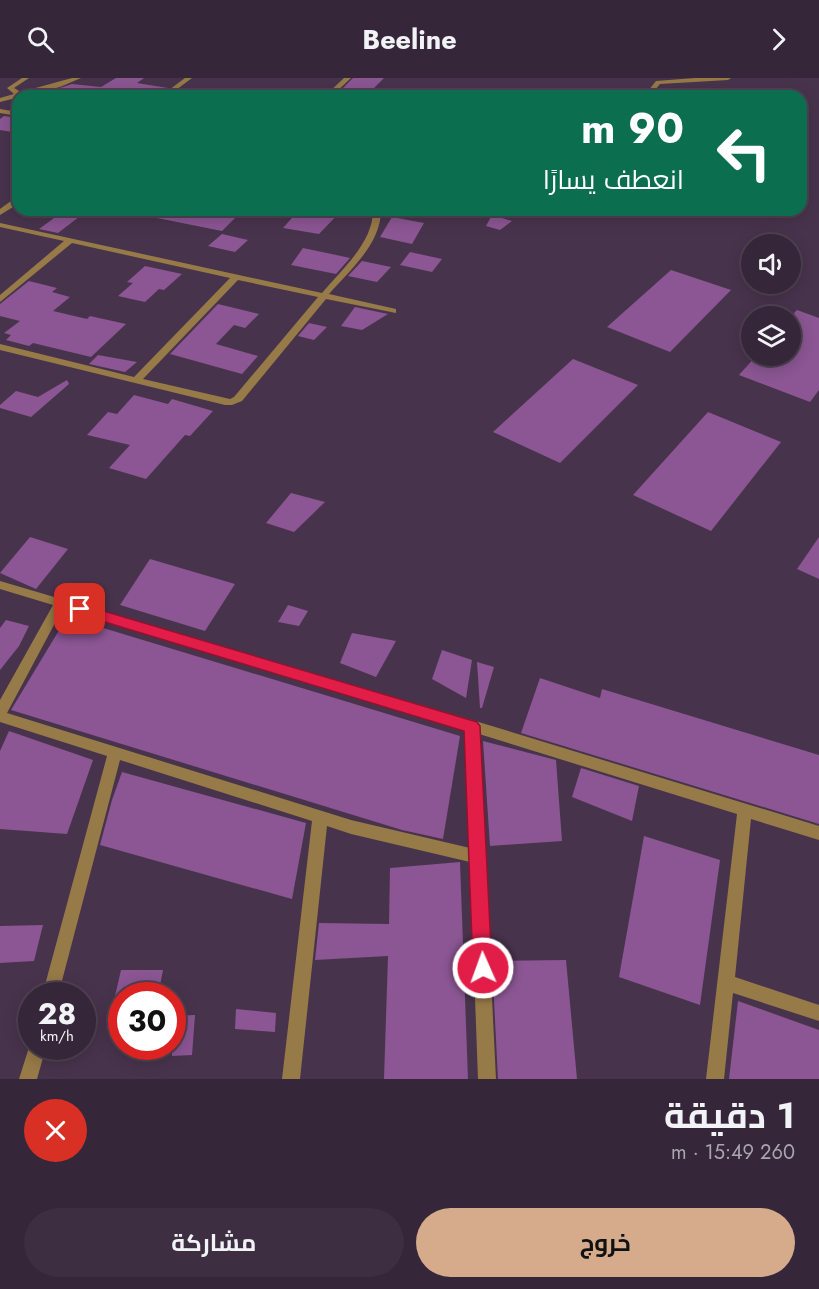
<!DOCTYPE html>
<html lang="ar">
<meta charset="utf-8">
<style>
body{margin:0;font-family:Jost,Cairo,sans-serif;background:#3d2e41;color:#f1f3f6;direction:rtl;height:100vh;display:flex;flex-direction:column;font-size:22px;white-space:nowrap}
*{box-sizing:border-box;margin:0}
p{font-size:20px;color:#aaa5ae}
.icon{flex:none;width:33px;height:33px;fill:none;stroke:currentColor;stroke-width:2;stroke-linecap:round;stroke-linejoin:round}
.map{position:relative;height:1001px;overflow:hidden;direction:ltr}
.sheet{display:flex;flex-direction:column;background:#362639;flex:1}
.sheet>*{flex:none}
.guide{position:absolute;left:12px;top:12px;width:795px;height:126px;border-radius:18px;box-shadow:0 3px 15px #0003,0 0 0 2px #504353;direction:rtl;background:#0b6e4f;color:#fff;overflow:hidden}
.tools{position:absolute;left:741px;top:156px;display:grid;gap:12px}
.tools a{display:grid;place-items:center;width:60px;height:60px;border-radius:50%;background:#362639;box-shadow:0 3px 15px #0003,0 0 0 2px #504353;font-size:30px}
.speed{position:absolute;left:18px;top:904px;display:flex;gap:12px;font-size:30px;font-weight:700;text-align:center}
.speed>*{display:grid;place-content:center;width:78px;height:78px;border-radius:50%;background:#362639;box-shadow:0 3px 15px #0003,0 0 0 2px #504353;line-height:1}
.speed small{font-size:15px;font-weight:400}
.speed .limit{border:9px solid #d22;background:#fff;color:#111}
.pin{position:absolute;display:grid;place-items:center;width:51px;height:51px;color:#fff;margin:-26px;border-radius:12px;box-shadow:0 3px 9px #0006}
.me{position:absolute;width:66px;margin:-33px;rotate:358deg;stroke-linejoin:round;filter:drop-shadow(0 0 4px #0008)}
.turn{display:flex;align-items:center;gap:21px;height:126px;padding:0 24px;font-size:27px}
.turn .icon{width:78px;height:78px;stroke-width:2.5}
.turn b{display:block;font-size:42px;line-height:51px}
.round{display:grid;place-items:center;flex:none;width:63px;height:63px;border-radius:32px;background:#3d2e41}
.summary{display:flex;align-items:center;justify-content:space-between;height:102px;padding:0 24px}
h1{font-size:36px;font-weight:700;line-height:45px}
.button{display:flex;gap:12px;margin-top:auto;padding:12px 24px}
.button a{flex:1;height:69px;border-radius:36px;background:#d6ab8b;color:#111;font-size:24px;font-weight:700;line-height:69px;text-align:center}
.button a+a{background:#3d2e41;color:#f1f3f6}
header{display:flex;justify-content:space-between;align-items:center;height:78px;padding:0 24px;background:#362639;font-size:27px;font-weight:700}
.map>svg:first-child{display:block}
</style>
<header><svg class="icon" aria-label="forward" viewBox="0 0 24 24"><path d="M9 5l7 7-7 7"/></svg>Beeline<svg class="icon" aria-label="search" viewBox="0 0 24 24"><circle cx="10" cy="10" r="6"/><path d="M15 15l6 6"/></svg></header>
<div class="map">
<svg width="819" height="1001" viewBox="0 0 819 1001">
<rect width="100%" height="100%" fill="#48334c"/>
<g fill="#8b5693">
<polygon points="116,0 144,0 137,5 168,10 159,18 35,18 72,6 101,9"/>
<polygon points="353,0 384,0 366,18 335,18"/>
<polygon points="4,38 18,40 18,55 0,52 0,41"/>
<polygon points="65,132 88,132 58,155 39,151"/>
<polygon points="147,132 243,132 222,153 147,138"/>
<polygon points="299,132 342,132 319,156 283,150"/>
<polygon points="492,137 512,143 500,152 486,148"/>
<polygon points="392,139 424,145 412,166 380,159"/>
<polygon points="222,156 248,162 235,174 208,168"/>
<polygon points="303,170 341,178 350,180 336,196 291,187"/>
<polygon points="410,174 442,181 432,194 400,187"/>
<polygon points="362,183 391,189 377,204 348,198"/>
<polygon points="145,188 182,196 164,212 159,211 145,224 118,218 133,205 127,204"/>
<polygon points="671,192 731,212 670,274 607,249"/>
<polygon points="29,203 57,210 52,214 70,219 53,233 87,241 90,238 126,246 91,279 33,265 29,268 6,262 11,257 4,255 20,243 0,238 0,226"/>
<polygon points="218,226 259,236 245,250 234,247 216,266 258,278 242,296 170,276"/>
<polygon points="355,229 388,236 362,252 341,248"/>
<polygon points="797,232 819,240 819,312 810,324 739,297 756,278 790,278 790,239"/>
<polygon points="309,245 327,249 314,262 298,258"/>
<polygon points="98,277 137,284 125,294 89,286"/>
<polygon points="573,281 638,307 560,385 493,354"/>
<polygon points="67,302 69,306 31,339 0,330 0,327 16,313 38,319"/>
<polygon points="134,317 168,326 172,321 213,333 190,358 185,357 146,401 109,390 130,367 87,357 108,334 117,336"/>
<polygon points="708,334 781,364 711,453 633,417"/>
<polygon points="291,415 325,424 294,454 266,445"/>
<polygon points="30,459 68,471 36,511 0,495"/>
<polygon points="819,459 819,501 797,491"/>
<polygon points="150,481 235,506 205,553 120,527"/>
<polygon points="288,527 308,533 299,548 278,544"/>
<polygon points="67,539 460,658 443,761 402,752 11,632"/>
<polygon points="6,542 29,548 19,568 0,592 0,550"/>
<polygon points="352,555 396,563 376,599 340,585"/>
<polygon points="442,572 472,582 466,620 432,601"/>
<polygon points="477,584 494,589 482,630 480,630"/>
<polygon points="540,600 600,620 602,611 819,677 819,746 521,655"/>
<polygon points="9,653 93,682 67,756 0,751 0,673"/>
<polygon points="483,663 556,682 562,763 490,768"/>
<polygon points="581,690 639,708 632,743 572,719"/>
<polygon points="122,694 306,745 292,821 100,767 112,722"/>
<polygon points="644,758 720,782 700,927 619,899"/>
<polygon points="460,784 468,1001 384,1001 388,878 315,882 319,845 389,846 390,790"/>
<polygon points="43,847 34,883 0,885 0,848"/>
<polygon points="566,882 577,1001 498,1001 492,883"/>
<polygon points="121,892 163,892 158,918 115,918"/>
<polygon points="738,923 819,952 819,1001 729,1001"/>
<polygon points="236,931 276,935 275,954 235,951"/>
<polygon points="195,937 192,977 172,978 172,938"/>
</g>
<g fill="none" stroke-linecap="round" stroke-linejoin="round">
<g fill="#967a47" fill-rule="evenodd">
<polygon points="22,0 29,0 14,10 21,14 72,0 81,0 60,9 0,24 0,20 14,16 7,10"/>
<polygon points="185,0 192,0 168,18 161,18"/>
<polygon points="344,0 351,0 332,18 325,18"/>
<polygon points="695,0 731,0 728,2 660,6 650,18 644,18 656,3"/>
<polygon points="0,31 18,34 18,38 0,35"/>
<polygon points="15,120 18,120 18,126 0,137 0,131"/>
<path d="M373 132H381C381 166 350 192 329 216L396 231V235L326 221 242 323 232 327H225L0 272V266L134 299 230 200 72 165 0 224V217L64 163 0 149V145L322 215C342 191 373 165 373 132ZM238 202 318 219 234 319 230 321 143 301Z"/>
<polygon points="472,132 485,132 486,133 482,135"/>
<path d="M0 503 472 642 819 748V762L751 741 735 899 819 927V943L733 915 724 1001H706L737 736 479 656 496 1001H478L470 784 351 756 327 748 300 1001H282L312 743 120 682 58 918H42L107 678 0 644V622L53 527 0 511ZM63 530 465 652 470 770 351 742 7 635Z"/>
<polygon points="31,963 32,969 46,969 37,1001 19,1001"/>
</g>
</g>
<polygon fill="#e11d48" stroke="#92132f" stroke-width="1.5" points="80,526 477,644 480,648 492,890 489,896 483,899 476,896 473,890 464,653 75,535 72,531"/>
</svg>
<div class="tools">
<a><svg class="icon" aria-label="sound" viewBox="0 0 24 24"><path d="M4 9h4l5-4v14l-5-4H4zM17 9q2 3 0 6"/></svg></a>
<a><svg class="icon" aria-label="layers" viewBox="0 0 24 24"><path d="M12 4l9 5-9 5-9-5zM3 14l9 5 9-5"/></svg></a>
</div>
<div class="speed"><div>28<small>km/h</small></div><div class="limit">30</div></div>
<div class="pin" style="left:80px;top:531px;background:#d93025"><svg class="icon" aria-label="arrive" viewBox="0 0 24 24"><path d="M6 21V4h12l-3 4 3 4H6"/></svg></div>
<svg class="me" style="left:483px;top:890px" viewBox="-20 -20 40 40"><circle r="17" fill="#e11d48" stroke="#fff" stroke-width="3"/><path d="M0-11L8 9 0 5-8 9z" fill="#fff"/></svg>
<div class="guide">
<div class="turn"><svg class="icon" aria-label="left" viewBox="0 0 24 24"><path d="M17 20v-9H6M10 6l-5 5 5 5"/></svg><div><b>90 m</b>انعطف يسارًا</div></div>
</div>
</div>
<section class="sheet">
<div class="summary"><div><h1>1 دقيقة</h1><p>260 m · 15:49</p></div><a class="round" style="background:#d93025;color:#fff"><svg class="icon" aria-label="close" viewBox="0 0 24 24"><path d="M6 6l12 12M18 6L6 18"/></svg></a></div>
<div class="button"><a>خروج</a><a>مشاركة</a></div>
</section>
